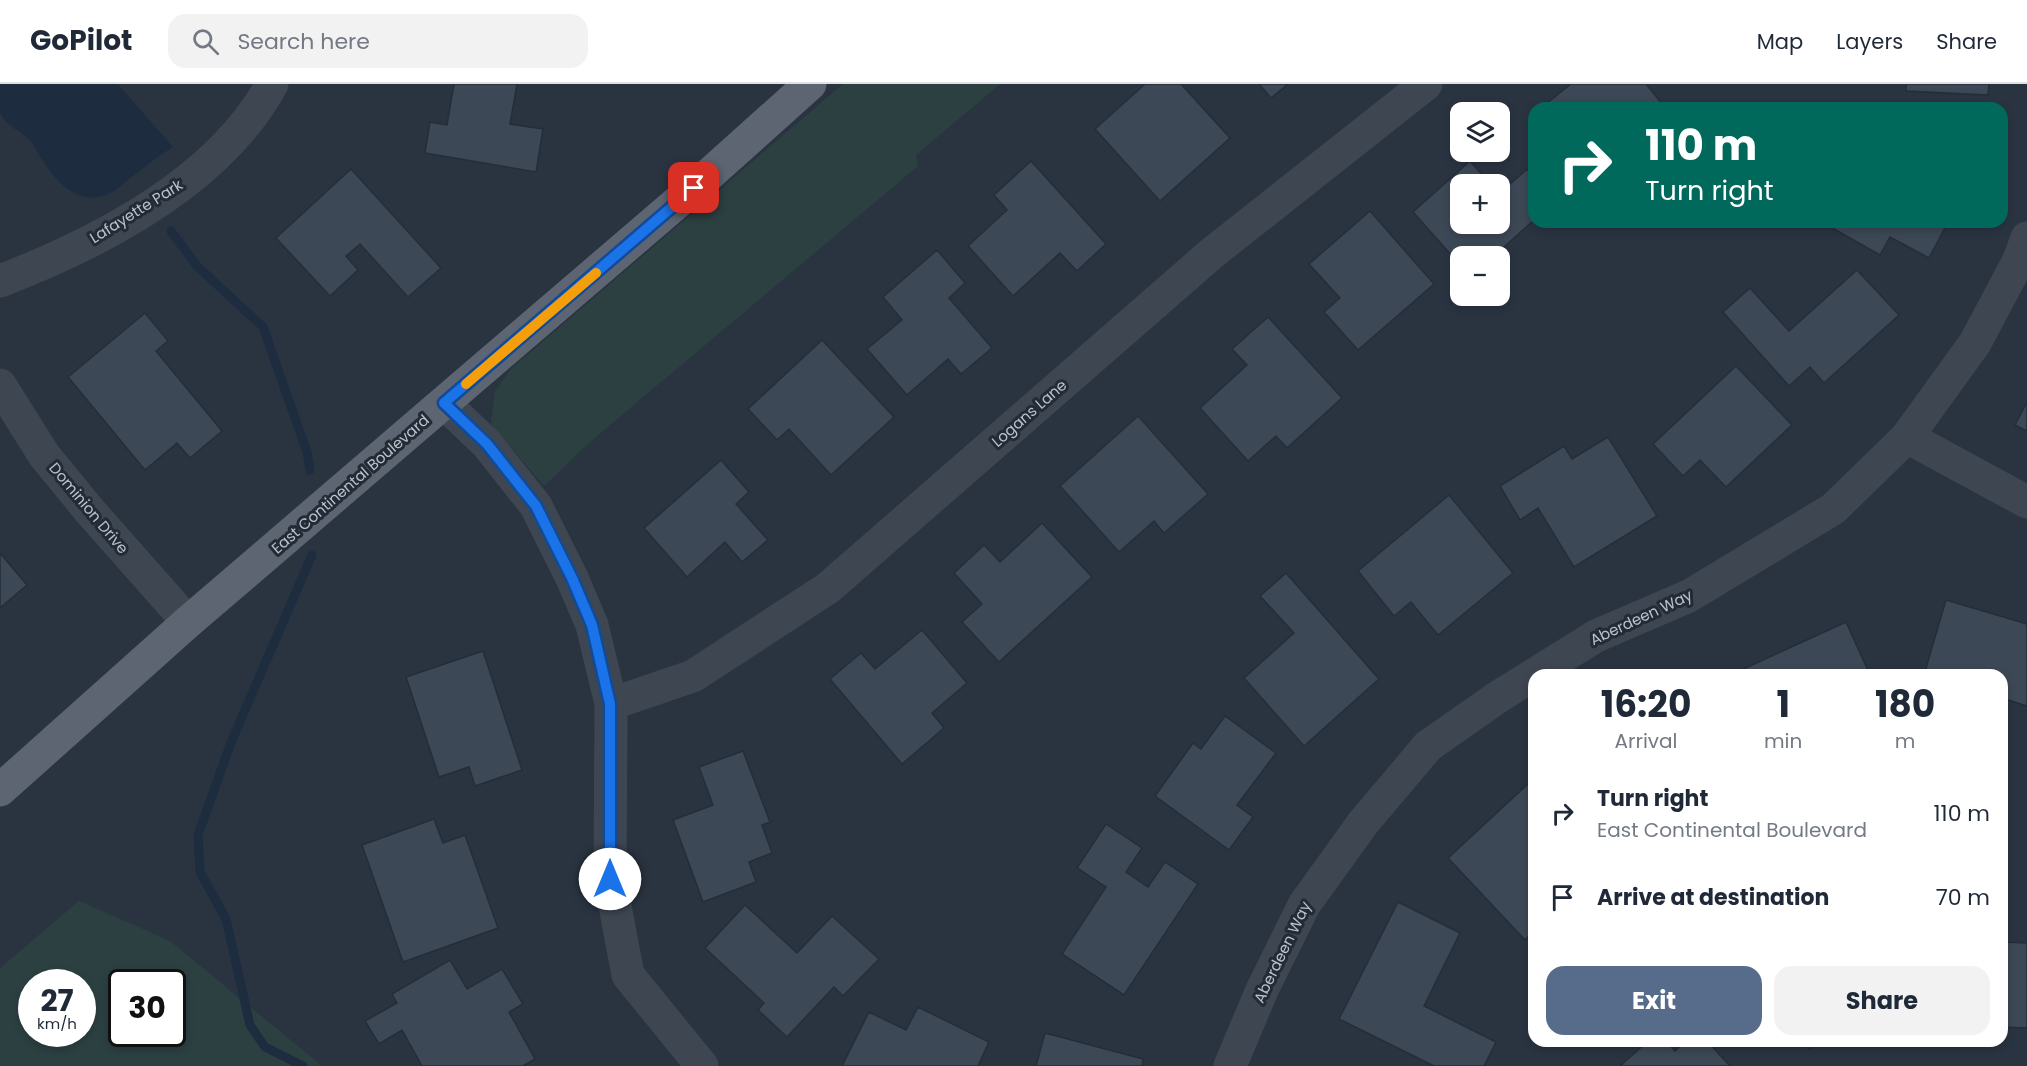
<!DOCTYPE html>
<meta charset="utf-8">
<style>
body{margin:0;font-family:Poppins,sans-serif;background:#f2f2f3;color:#1f2937;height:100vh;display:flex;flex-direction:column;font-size:22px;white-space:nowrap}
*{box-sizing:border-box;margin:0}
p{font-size:20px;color:#747a83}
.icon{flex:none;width:33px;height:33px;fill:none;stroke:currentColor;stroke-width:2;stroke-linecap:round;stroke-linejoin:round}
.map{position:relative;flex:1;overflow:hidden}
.details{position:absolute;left:1528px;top:585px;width:480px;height:378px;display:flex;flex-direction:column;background:#fff;border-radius:18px;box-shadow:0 3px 9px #0003}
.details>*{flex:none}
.hud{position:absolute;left:1528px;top:18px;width:480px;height:126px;border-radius:18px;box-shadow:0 3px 9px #0003;background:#00695c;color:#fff;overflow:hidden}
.tools{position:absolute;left:1450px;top:18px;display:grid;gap:12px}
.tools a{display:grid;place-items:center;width:60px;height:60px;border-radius:12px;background:#fff;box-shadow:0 3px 9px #0003;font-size:30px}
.speed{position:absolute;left:18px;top:885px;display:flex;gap:12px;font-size:30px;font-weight:700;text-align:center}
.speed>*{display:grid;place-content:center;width:78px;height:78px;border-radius:50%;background:#fff;box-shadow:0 3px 9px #0003;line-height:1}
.speed small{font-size:15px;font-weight:400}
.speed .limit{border:3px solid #111;border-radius:9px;background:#fff;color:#111}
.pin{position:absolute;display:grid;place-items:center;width:51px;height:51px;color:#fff;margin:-26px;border-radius:12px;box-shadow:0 3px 9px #0006}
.me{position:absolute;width:66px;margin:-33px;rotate:0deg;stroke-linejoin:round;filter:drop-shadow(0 0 4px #0008)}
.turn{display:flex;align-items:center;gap:21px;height:126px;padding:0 18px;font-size:27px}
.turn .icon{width:78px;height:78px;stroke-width:2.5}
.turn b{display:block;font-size:42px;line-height:51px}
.eta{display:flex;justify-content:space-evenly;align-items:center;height:102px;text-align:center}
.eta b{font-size:36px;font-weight:700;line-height:42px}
.cta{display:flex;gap:12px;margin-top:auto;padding:12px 18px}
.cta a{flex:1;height:69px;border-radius:18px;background:#576c8a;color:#fff;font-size:24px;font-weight:700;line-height:69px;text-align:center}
.cta a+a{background:#f2f2f3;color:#1f2937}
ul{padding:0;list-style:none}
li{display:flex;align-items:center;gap:18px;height:84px;padding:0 18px}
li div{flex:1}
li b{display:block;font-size:22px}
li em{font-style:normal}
header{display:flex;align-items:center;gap:36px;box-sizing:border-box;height:84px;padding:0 30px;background:#fff;border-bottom:2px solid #e0e1e3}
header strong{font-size:28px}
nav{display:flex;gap:33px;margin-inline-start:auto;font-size:21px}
.search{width:420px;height:54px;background:#f2f2f3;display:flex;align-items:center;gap:15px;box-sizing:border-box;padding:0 21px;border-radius:18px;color:#747a83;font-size:22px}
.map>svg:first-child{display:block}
</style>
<header>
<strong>GoPilot</strong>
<div class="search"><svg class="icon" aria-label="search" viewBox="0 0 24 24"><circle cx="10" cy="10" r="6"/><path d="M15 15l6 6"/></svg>Search here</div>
<nav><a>Map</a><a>Layers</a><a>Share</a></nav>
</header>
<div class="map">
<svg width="2027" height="982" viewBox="0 0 2027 982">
<rect width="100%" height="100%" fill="#2a3441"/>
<g fill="#2c4042" fill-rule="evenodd">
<polygon points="843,0 1000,0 916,71 918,82 592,356 544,402 491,340 495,307 512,284"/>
<path d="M79 817 170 857 322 982H0V884ZM32 898H82V950H32ZM122 898H172V950H122Z"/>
</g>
<path fill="#1d2c3f" d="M0 0H118L173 63C159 72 145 82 132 93 125 98 117 106 110 109 74 127 47 87 33 60 25 48 5 43 0 28 0 20 0 8 0 0Z"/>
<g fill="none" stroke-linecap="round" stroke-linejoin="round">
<g stroke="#1d2c3f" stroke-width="9">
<polyline points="171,147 197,182 263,243 307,368 310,386"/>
<polyline points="303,982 265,963 250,941 226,835 200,788 198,751 232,656 312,471"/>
</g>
</g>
<g fill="#3d4856" stroke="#252d38" stroke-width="1.5">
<polygon points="454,0 517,0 510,40 543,45 536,88 425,69 430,38 447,41"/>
<polygon points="1145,0 1181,0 1230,54 1160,117 1095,45"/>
<polygon points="1259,0 1288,0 1271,14"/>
<polygon points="1571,0 1646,0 1663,21 1659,24 1541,24"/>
<polygon points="1906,0 1989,0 1988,11 1906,7"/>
<polygon points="1031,77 1106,160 1077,187 1060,169 1013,212 968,162 1007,126 994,111"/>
<polygon points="1470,77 1490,100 1461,100 1461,140 1500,140 1500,109 1527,85 1534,94 1534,136 1494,172 1461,172 1461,182 1413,128"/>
<polygon points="351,85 441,184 408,213 360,160 346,172 358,186 330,212 276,154"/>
<polygon points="1370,127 1434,200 1358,266 1324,228 1340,214 1309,180"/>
<polygon points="1838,138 1943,138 1947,140 1929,174 1890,153 1880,171 1834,145"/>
<polygon points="937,166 965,199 949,214 992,264 961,290 948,275 907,311 867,265 902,236 883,213"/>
<polygon points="1857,186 1899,231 1824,299 1810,283 1789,302 1723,228 1750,204 1789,247"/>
<polygon points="145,229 168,257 156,267 222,347 190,374 177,359 145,386 68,293"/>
<polygon points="1268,233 1342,314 1287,364 1276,352 1248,377 1200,324 1247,281 1232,265"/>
<polygon points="822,256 894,333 831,391 789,345 777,356 748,325"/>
<polygon points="1736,282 1792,341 1726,403 1700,376 1683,392 1653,360"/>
<polygon points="2027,318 2027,347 2015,341"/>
<polygon points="1138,332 1208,410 1164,449 1154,437 1119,468 1060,402"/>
<polygon points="1608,353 1657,432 1574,483 1538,424 1520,436 1500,402 1564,362 1572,375"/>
<polygon points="721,376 749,408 736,420 768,456 742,478 725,458 687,493 644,444"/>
<polygon points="1449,411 1513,489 1438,551 1411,518 1394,532 1358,487"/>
<polygon points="1042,439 1092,493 999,578 962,538 982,520 954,489 984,461 1000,478"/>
<polygon points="0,469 27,501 0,524"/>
<polygon points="1286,489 1379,595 1304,662 1244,594 1294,549 1260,512"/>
<polygon points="1946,516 2027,540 2027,622 2002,614 2002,591 1924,591"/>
<polygon points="1846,538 1870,591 1738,591 1737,588"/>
<polygon points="922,546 967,599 932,629 944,644 902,680 830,595 861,569 875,585"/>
<polygon points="483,567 522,686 475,702 469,683 439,693 406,593"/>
<polygon points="1225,632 1276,669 1237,721 1253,733 1229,766 1155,712 1193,659 1201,665"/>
<polygon points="743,667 770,738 762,741 772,769 749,778 756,798 703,818 673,736 713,721 699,683"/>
<polygon points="1530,698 1534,703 1534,847 1525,856 1448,774"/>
<polygon points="434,735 443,759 465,751 498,844 403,878 362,761"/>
<polygon points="1106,740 1142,764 1126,788 1148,803 1165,778 1198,800 1124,911 1062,870 1106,803 1077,784"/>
<polygon points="1398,818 1460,849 1424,922 1496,958 1484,982 1434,982 1339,935"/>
<polygon points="745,821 797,869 832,832 879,875 843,912 834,903 787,953 758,926 764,919 705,864"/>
<polygon points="2002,858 2027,859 2027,944 2002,943"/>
<polygon points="450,876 467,905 502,885 523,920 509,928 535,975 523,982 422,982 402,946 379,960 365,937 397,919 392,910"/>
<polygon points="918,923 989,958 978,982 842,982 869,928 906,946"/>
<polygon points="1045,949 1143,975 1142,982 1036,982"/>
<polygon points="1648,957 1666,957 1675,967 1686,957 1707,957 1730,982 1620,982"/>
<polygon points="1805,957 1827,957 1809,965"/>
</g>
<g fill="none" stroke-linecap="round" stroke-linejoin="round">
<g stroke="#3e4651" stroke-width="33">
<path d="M0 197C99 159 219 97 272 0"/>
<polyline points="0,301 44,371 89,426 188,538"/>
<polyline points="444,319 487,360 536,422 572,494 592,541 611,620 610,795 628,891 702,982"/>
<polyline points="1907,353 2027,418"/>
<polyline points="611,620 693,592 828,504 1211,170 1426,0"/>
<polyline points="1230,982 1262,906 1304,821 1363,739 1428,662 1498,613 1596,552 1689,512 1833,425 1907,353 1975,259 2019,176 2027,154"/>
</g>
<polyline stroke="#5c6571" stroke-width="33" points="0,706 188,538 694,104 810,0"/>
</g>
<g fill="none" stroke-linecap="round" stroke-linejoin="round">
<defs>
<polyline id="route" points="610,795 610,620 592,541 572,494 536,422 487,360 444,319 694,104"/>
</defs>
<use href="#route" stroke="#114b97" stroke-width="15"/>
<use href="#route" stroke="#1a73e8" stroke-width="10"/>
<polyline stroke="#f59e0b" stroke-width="10" points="466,300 596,189"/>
</g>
<g text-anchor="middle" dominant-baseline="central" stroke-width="6" stroke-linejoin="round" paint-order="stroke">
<g font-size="15" fill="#bbc2cb" stroke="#232b36">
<text transform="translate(136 127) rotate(-32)">Lafayette Park</text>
<text transform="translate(1029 329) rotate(-41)">Logans Lane</text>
<text transform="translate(350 400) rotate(-41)">East Continental Boulevard</text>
<text transform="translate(89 424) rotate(50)">Dominion Drive</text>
<text transform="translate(1641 533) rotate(-25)">Aberdeen Way</text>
<text transform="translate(1282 868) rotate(-64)">Aberdeen Way</text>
</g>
</g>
</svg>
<div class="tools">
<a><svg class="icon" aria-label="layers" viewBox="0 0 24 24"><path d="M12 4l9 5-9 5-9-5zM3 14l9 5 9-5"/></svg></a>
<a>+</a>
<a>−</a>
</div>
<div class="speed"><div>27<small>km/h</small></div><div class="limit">30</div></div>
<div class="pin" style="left:694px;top:104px;background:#d93025"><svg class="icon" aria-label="arrive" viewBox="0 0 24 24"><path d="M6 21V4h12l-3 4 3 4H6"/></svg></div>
<svg class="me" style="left:610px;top:795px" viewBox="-20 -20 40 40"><circle r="19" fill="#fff"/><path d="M0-13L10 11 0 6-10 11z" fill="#1a73e8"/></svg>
<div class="hud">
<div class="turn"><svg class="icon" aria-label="right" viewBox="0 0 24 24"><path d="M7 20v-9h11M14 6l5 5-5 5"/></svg><div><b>110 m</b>Turn right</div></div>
</div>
<section class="details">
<div class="eta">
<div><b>16:20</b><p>Arrival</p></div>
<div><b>1</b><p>min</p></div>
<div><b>180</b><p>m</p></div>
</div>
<ul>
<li><svg class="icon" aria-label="right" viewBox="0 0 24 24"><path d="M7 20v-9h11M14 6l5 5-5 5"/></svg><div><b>Turn right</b><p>East Continental Boulevard</p></div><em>110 m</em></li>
<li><svg class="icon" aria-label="arrive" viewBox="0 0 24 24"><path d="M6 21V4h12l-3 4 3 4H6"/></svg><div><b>Arrive at destination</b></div><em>70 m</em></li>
</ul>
<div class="cta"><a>Exit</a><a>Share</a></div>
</section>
</div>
